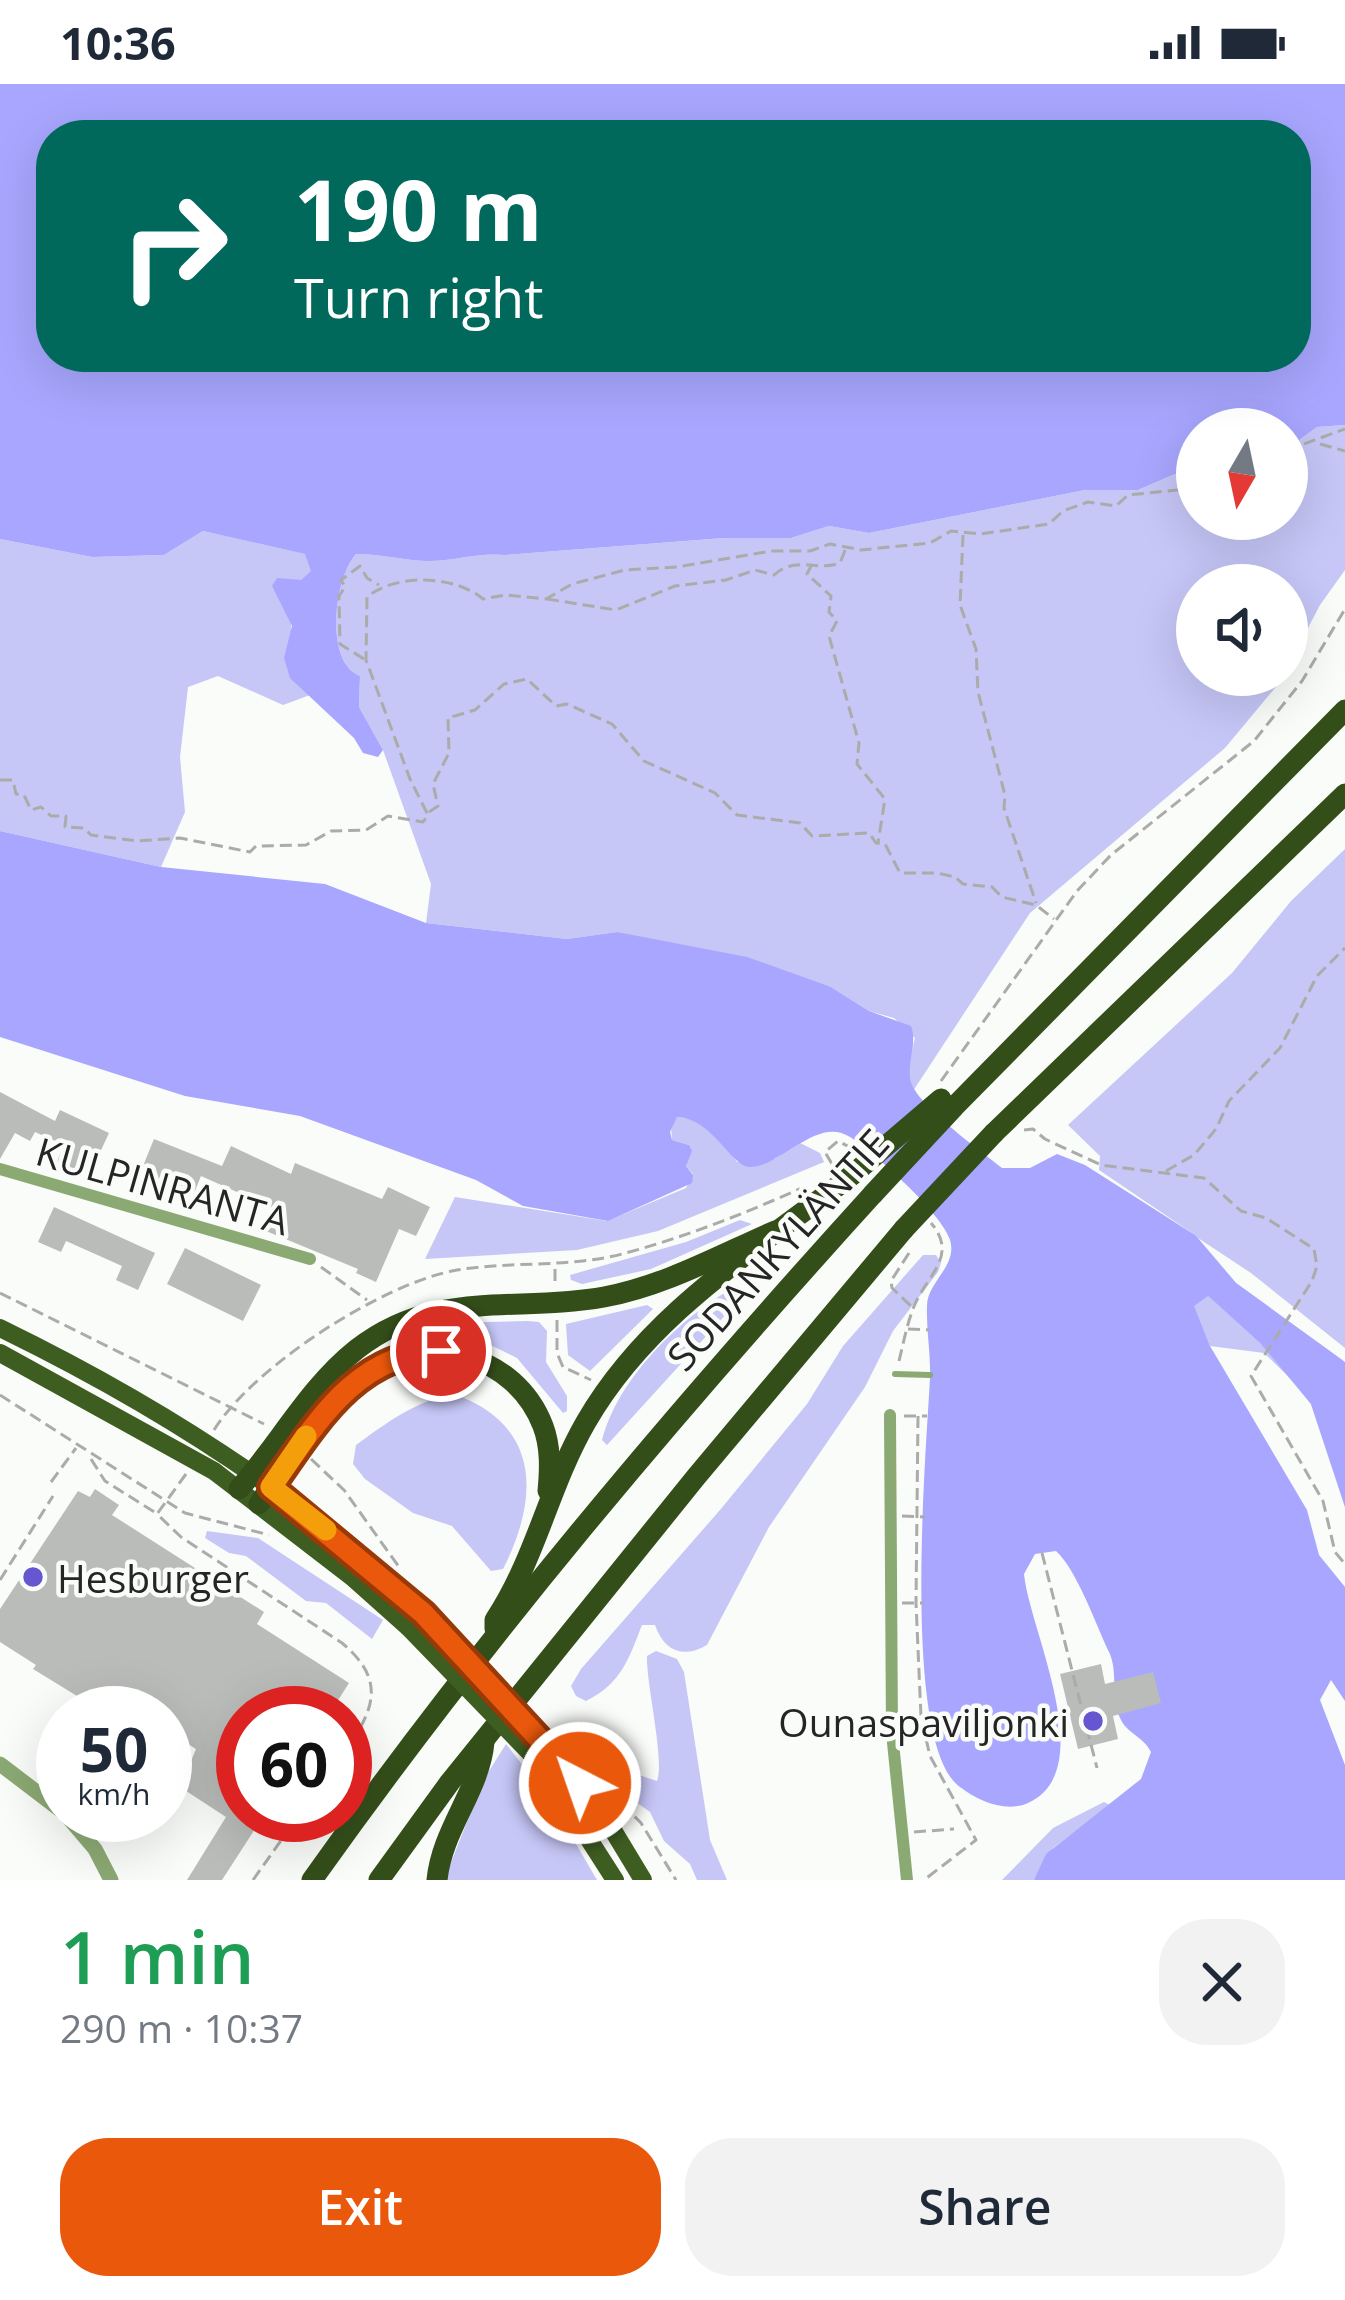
<!DOCTYPE html>
<meta charset="utf-8">
<style>
body{margin:0;font-family:"Open Sans",sans-serif;background:#f2f2f3;color:#1f2937;height:100vh;display:flex;flex-direction:column;font-size:45px;white-space:nowrap}
*{box-sizing:border-box;margin:0}
p{font-size:39px;color:#747a83}
.icon{flex:none;width:66px;height:66px;fill:none;stroke:currentColor;stroke-width:2;stroke-linecap:round;stroke-linejoin:round}
.map{position:relative;height:1796px;overflow:hidden}
.sheet{display:flex;flex-direction:column;background:#fff;flex:1}
.sheet>*{flex:none}
.guide{position:absolute;left:36px;top:36px;width:1275px;height:252px;border-radius:48px;box-shadow:0 12px 48px #0002;background:#00695c;color:#fff;overflow:hidden}
.needle{width:78px;rotate:189deg}
.fabs{position:absolute;left:1176px;top:324px;display:grid;gap:24px}
.fabs a{display:grid;place-items:center;width:132px;height:132px;border-radius:50%;background:#fff;box-shadow:0 12px 48px #0002;font-size:60px}
.speed{position:absolute;left:36px;top:1602px;display:flex;gap:24px;font-size:60px;font-weight:700;text-align:center}
.speed>*{display:grid;place-content:center;width:156px;height:156px;border-radius:50%;background:#fff;box-shadow:0 12px 48px #0002;line-height:1}
.speed small{font-size:30px;font-weight:400}
.speed .limit{border:18px solid #d22;background:#fff;color:#111}
.pin{position:absolute;display:grid;place-items:center;width:102px;height:102px;color:#fff;margin:-51px;border:6px solid #fff;border-radius:50%;box-shadow:0 3px 12px #0007}
.me{position:absolute;width:132px;margin:-66px;rotate:319deg;stroke-linejoin:round;filter:drop-shadow(0 0 9px #0008)}
.turn{display:flex;align-items:center;gap:42px;height:252px;padding:0 60px;font-size:54px}
.turn .icon{width:156px;height:156px;stroke-width:2.5}
.turn b{display:block;font-size:84px;line-height:102px}
.round{display:grid;place-items:center;flex:none;width:126px;height:126px;border-radius:48px;background:#f2f2f3}
.overview{display:flex;align-items:center;justify-content:space-between;height:204px;padding:0 60px}
h1{font-size:72px;font-weight:600;line-height:90px;color:#1e9e55}
.cta{display:flex;gap:24px;margin-top:auto;padding:24px 60px}
.cta a{flex:1;height:138px;border-radius:48px;background:#ea580c;color:#fff;font-size:48px;font-weight:600;line-height:138px;text-align:center}
.cta a+a{background:#f2f2f3;color:#1f2937}
.status{display:flex;justify-content:space-between;align-items:center;height:84px;padding:0 60px;background:#fff;direction:ltr}
.status svg{height:33px;fill:currentColor}
.map>svg:first-child{display:block}
</style>
<div class="status"><b>10:36</b><svg viewBox="0 0 49 12"><path d="M0 12V9h3v3zM5 12V6h3v6zM10 12V3h3v9zM15 12V0h3v12zM26 1h20v11H26zM47 4h2v5h-2z"/></svg></div>
<div class="map">
<svg width="1345" height="1796" viewBox="0 0 1345 1796">
<rect width="100%" height="100%" fill="#fafcf9"/>
<g fill="#c6c6f7">
<path d="M1345 341V486L1320 521 1287 584V501H1197V591H1283L1280 598 1225 664 1030 829 913 1007 908 985 915 954 894 934 869 927 831 903 617 848 567 855 426 839 431 800 383 666 359 623 360 592C324 577 334 496 356 470 381 470 402 476 425 477 453 478 477 468 505 471L725 454H791L829 442 869 449 1085 406H1138L1175 390 1197 396V435H1287V365L1317 343Z"/>
<path d="M203 447 306 470 312 487 301 496 272 502C279 513 289 526 291 539 295 578 269 576 310 611L283 621 218 592 188 603 180 673 185 728 161 783 0 747V455L92 473 164 471Z"/>
<polygon points="1345,765 1345,1264 1251,1189 1198,1154 1236,1199 1345,1278 1211,1194 1195,1151 1099,1086 1100,1072 1068,1041 1232,889 1291,817"/>
<path d="M677 1033C703 1034 723 1058 737 1078L775 1075 800 1059 820 1069 824 1078 658 1147 577 1166 425 1175 455 1113 607 1137 686 1104 693 1090 686 1082 689 1061 672 1056 671 1041Z"/>
<polygon points="740,1136 752,1140 651,1185 582,1200 571,1196 570,1191 686,1158"/>
<path d="M923 1171H936L941 1179 938 1188 893 1247 865 1303 769 1443 707 1561C683 1575 664 1567 655 1541H642C629 1574 622 1599 586 1617L576 1612 571 1602 581 1585 720 1426 807 1320 843 1262Z"/>
<path d="M731 1205 737 1206 739 1216 607 1361 602 1356C617 1296 679 1235 731 1205Z"/>
<polygon points="1207,1211 1261,1260 1345,1323 1345,1423 1311,1320 1292,1296 1264,1269 1210,1262 1193,1222"/>
<polygon points="647,1221 653,1225 590,1287 568,1271 566,1240"/>
<polygon points="528,1237 539,1238 547,1247 546,1278 567,1312 567,1327 563,1329 517,1274 476,1254 439,1249 443,1239"/>
<path d="M454 1310C540 1341 540 1412 503 1485L491 1487 452 1442 413 1429 365 1395 353 1380 356 1361C388 1338 415 1317 454 1310Z"/>
<polygon points="207,1447 258,1454 383,1536 372,1555 326,1519 306,1517 246,1472 229,1469 205,1454"/>
<path d="M656 1567 677 1575 684 1588 710 1756 727 1796H697L690 1780 664 1757 650 1728 619 1706 592 1671 593 1658 609 1656 639 1691 657 1697C665 1676 646 1600 647 1572Z"/>
<polygon points="506,1660 551,1717 597,1796 444,1796 484,1695"/>
<polygon points="1104,1718 1110,1721 1053,1764 1034,1796 1002,1796 1053,1744"/>
</g>
<g fill="#a8a6fe" fill-rule="evenodd">
<path d="M0 0H1345V341L1317 343 1287 365V345H1197V396L1175 390 1138 406H1085L869 449 829 442 791 454H724L505 471C477 468 453 478 425 477 402 476 381 470 356 470 334 495 324 578 360 592L359 623 383 666 378 673 363 669 354 654 290 594 284 574 292 542 272 502 277 494 301 496 311 487 305 470 203 447 164 471 92 473 0 455ZM51 51H1296V273H51Z"/>
<path d="M0 747 161 783 325 800 426 839 567 855 617 848 747 873 831 903 869 927 911 942C918 961 906 978 911 998 917 1021 981 1067 1002 1084H1030L1057 1070 1085 1081 1195 1151 1236 1199 1345 1278V1423L1311 1320 1261 1260 1208 1212 1194 1222 1210 1262 1307 1426 1319 1471 1345 1503V1617L1331 1596 1320 1616 1345 1681V1796H1034L1046 1770 1141 1695 1151 1668C1143 1652 1127 1650 1120 1634 1111 1614 1118 1586 1109 1568 1096 1541 1077 1486 1056 1467L1035 1470 1024 1490C1029 1545 1101 1686 1028 1719 1006 1729 978 1717 960 1703 901 1660 926 1371 930 1294 931 1270 926 1246 927 1222 927 1198 958 1182 950 1156 942 1129 873 1068 850 1053 817 1031 780 1084 749 1083 731 1082 712 1034 677 1033L670 1048 672 1056 689 1061 692 1067 686 1082 693 1091 692 1099 608 1137 523 1122 476 1096 300 1032 185 1012 0 953Z"/>
</g>
<g fill="#b9bcb8">
<polygon points="0,1008 55,1037 60,1026 109,1049 96,1077 82,1071 74,1089 56,1080 64,1061 35,1048 30,1057 15,1049 0,1075"/>
<polygon points="154,1055 222,1082 231,1062 291,1090 295,1079 382,1115 388,1103 430,1123 416,1152 399,1145 376,1198 356,1189 358,1185 266,1147 277,1126 201,1092 195,1107 173,1098 166,1115 150,1108 156,1093 141,1087"/>
<polygon points="54,1123 155,1169 138,1206 116,1196 122,1182 66,1157 61,1168 38,1158"/>
<polygon points="185,1164 261,1201 243,1237 167,1200"/>
<polygon points="95,1405 119,1421 112,1431 264,1528 257,1540 349,1599 330,1629 243,1629 243,1731 264,1731 222,1796 187,1796 226,1733 180,1703 196,1665 165,1646 165,1629 137,1629 99,1605 90,1620 33,1585 36,1581 0,1558 0,1525 78,1407 90,1413"/>
<polygon points="1101,1580 1105,1600 1153,1588 1161,1619 1113,1632 1118,1655 1078,1665 1060,1590"/>
</g>
<g fill="none" stroke-linecap="round" stroke-linejoin="round">
<g stroke="#abacaa" stroke-width="3" stroke-dasharray="12 6" stroke-linecap="butt">
<polyline points="1320,360 1345,367"/>
<polyline points="1287,366 1345,345"/>
<polyline points="963,451 960,521 976,565 978,608 1005,711 1004,724 1036,819"/>
<polyline points="812,480 807,490 831,512 829,528 837,537 829,552 859,659 857,680 885,715 878,759"/>
<path d="M547 515 616 526 675 502 726 496 755 486 774 491C796 471 816 488 840 479L846 464"/>
<polyline points="364,575 340,560 339,512 345,503 341,496 360,482 367,494 379,501"/>
<path d="M0 696H13L16 710 24 711 31 726 41 723 51 732H66L65 743 84 744 91 751 138 757 180 754 250 768 256 762 306 761 331 747 366 746 388 732 423 738 428 731 410 695 366 576 367 513C396 489 455 491 483 515L506 511 546 515 572 500 625 486 677 483 772 467H810L830 460 861 466 930 459 951 447 980 450 1049 440 1063 427 1088 418 1116 422 1128 411 1197 404"/>
<polyline points="429,728 438,722 433,700 449,669 448,634 475,626 504,600 527,595 556,622 567,620 612,640 644,677 715,709 737,731 800,739 812,752 869,749 876,759 885,760 900,789 937,789 955,793 963,800 992,803 1002,813 1036,821 1054,835"/>
<polyline points="941,997 1077,807 1111,771 1254,657 1302,597 1345,525"/>
<polyline points="1024,1046 1033,1045 1045,1055 1101,1081 1204,1094 1241,1127 1266,1134 1314,1165 1317,1182 1312,1197 1251,1292 1323,1417 1335,1468 1345,1480"/>
<polyline points="832,1080 825,1068 838,1057 855,1066"/>
<polyline points="1166,1087 1194,1071 1216,1045 1229,1017 1280,964 1317,892 1345,864"/>
<polyline points="909,1169 891,1197 892,1204 912,1223"/>
<polyline points="321,1183 367,1216"/>
<polyline points="555,1197 555,1179"/>
<polyline points="0,1209 264,1340"/>
<polyline points="557,1236 557,1269 563,1283 591,1296"/>
<polyline points="908,1245 929,1246"/>
<path d="M899 1277C903 1261 906 1244 912 1228 922 1194 961 1174 931 1139"/>
<polyline points="0,1311 185,1429 269,1451"/>
<polyline points="904,1332 927,1332"/>
<polyline points="918,1332 916,1519 921,1633 930,1672 976,1756 924,1796"/>
<path d="M214 1346C254 1282 383 1199 457 1186 511 1177 568 1184 622 1170 683 1154 746 1129 804 1103"/>
<polyline points="91,1375 105,1397 156,1429"/>
<polyline points="311,1375 344,1406 399,1483"/>
<path d="M186 1390 157 1430 181 1453 342 1559C386 1596 375 1625 345 1667"/>
<polyline points="51,1398 76,1364"/>
<polyline points="902,1432 925,1433"/>
<polyline points="1042,1469 1097,1684"/>
<polyline points="0,1496 53,1412"/>
<polyline points="902,1519 924,1519"/>
<polyline points="597,1694 641,1739 676,1796"/>
<polyline points="914,1748 954,1745"/>
<polyline points="253,1796 299,1731"/>
</g>
<polyline stroke="#8ba973" stroke-width="6" points="895,1290 930,1291"/>
<g stroke="#8ba973" stroke-width="12">
<polyline points="0,1085 310,1175"/>
<polyline points="890,1331 892,1649 907,1796"/>
</g>
<g stroke="#8ba973" stroke-width="15">
<polyline points="0,1680 63,1728"/>
<polyline points="66,1731 95,1765 111,1796"/>
</g>
<g stroke="#3e5d21" stroke-width="18">
<path d="M0 1244C152 1318 301 1411 423 1529"/>
<polyline points="0,1269 214,1387 352,1493 408,1543"/>
<polyline points="553,1666 611,1743 643,1796"/>
<polyline points="540,1679 615,1796"/>
</g>
<g stroke="#344e1a" stroke-width="21">
<polyline points="953,1024 1345,626"/>
<polyline points="994,1049 1345,710"/>
<path d="M239 1405C279 1360 309 1303 357 1265 435 1204 516 1229 604 1213 664 1202 720 1171 775 1147"/>
<path d="M259 1420C289 1378 320 1318 364 1289 426 1248 515 1269 543 1342 551 1363 550 1386 548 1407"/>
<path d="M495 1545V1536C536 1474 549 1402 586 1338 649 1229 756 1166 852 1091"/>
<path d="M312 1796C483 1555 675 1328 873 1110"/>
<polyline points="379,1796 450,1698 696,1393 904,1145"/>
<path d="M437 1796C442 1745 480 1706 484 1658"/>
</g>
<g stroke="#3e5d21" stroke-width="18">
<polyline points="423,1529 553,1666"/>
<polyline points="408,1543 540,1679"/>
</g>
<g stroke="#344e1a" stroke-width="21">
<polyline points="852,1091 941,1015"/>
<polyline points="873,1110 953,1024"/>
<polyline points="904,1145 994,1049"/>
</g>
</g>
<g fill="none" stroke-linecap="round" stroke-linejoin="round">
<defs>
<path id="route" d="M441 1267C356 1268 315 1341 271 1403L423 1529 580 1699"/>
</defs>
<use href="#route" stroke="#983908" stroke-width="30"/>
<use href="#route" stroke="#ea580c" stroke-width="21"/>
<polyline stroke="#f59e0b" stroke-width="21" points="306,1352 271,1403 326,1446"/>
</g>
<g fill="#6657d0" stroke="#fafcf9" stroke-width="4.5">
<circle cx="33" cy="1493" r="12"/>
<circle cx="1093" cy="1637" r="12"/>
</g>
<g text-anchor="middle" dominant-baseline="central" stroke-width="9" stroke-linejoin="round" paint-order="stroke">
<g font-size="39" fill="#242524" stroke="#fafcf9">
<text transform="translate(163 1101) rotate(16)">KULPINRANTA</text>
<text transform="translate(777 1165) rotate(-48)">SODANKYLÄNTIE</text>
</g>
<g font-size="39" fill="#242524" stroke="#fafcf9" text-anchor="start">
<text x="57" y="1493">Hesburger</text>
<text x="1069" y="1637" text-anchor="end">Ounaspaviljonki</text>
</g>
</g>
</svg>
<div class="fabs">
<a><svg class="needle" viewBox="-14 -14 28 28"><path d="M0-13l5 13h-10z" fill="#e53935"/><path d="M0 13l5-13h-10z" fill="#747a83"/></svg></a>
<a><svg class="icon" aria-label="sound" viewBox="0 0 24 24"><path d="M4 9h4l5-4v14l-5-4H4zM17 9q2 3 0 6"/></svg></a>
</div>
<div class="speed"><div>50<small>km/h</small></div><div class="limit">60</div></div>
<div class="pin" style="left:441px;top:1267px;background:#d93025"><svg class="icon" aria-label="arrive" viewBox="0 0 24 24"><path d="M6 21V4h12l-3 4 3 4H6"/></svg></div>
<svg class="me" style="left:580px;top:1699px" viewBox="-20 -20 40 40"><circle r="17" fill="#ea580c" stroke="#fff" stroke-width="3"/><path d="M0-11L8 9 0 5-8 9z" fill="#fff"/></svg>
<div class="guide">
<div class="turn"><svg class="icon" aria-label="right" viewBox="0 0 24 24"><path d="M7 20v-9h11M14 6l5 5-5 5"/></svg><div><b>190 m</b>Turn right</div></div>
</div>
</div>
<section class="sheet">
<div class="overview"><div><h1>1 min</h1><p>290 m · 10:37</p></div><a class="round"><svg class="icon" aria-label="close" viewBox="0 0 24 24"><path d="M6 6l12 12M18 6L6 18"/></svg></a></div>
<div class="cta"><a>Exit</a><a>Share</a></div>
</section>
